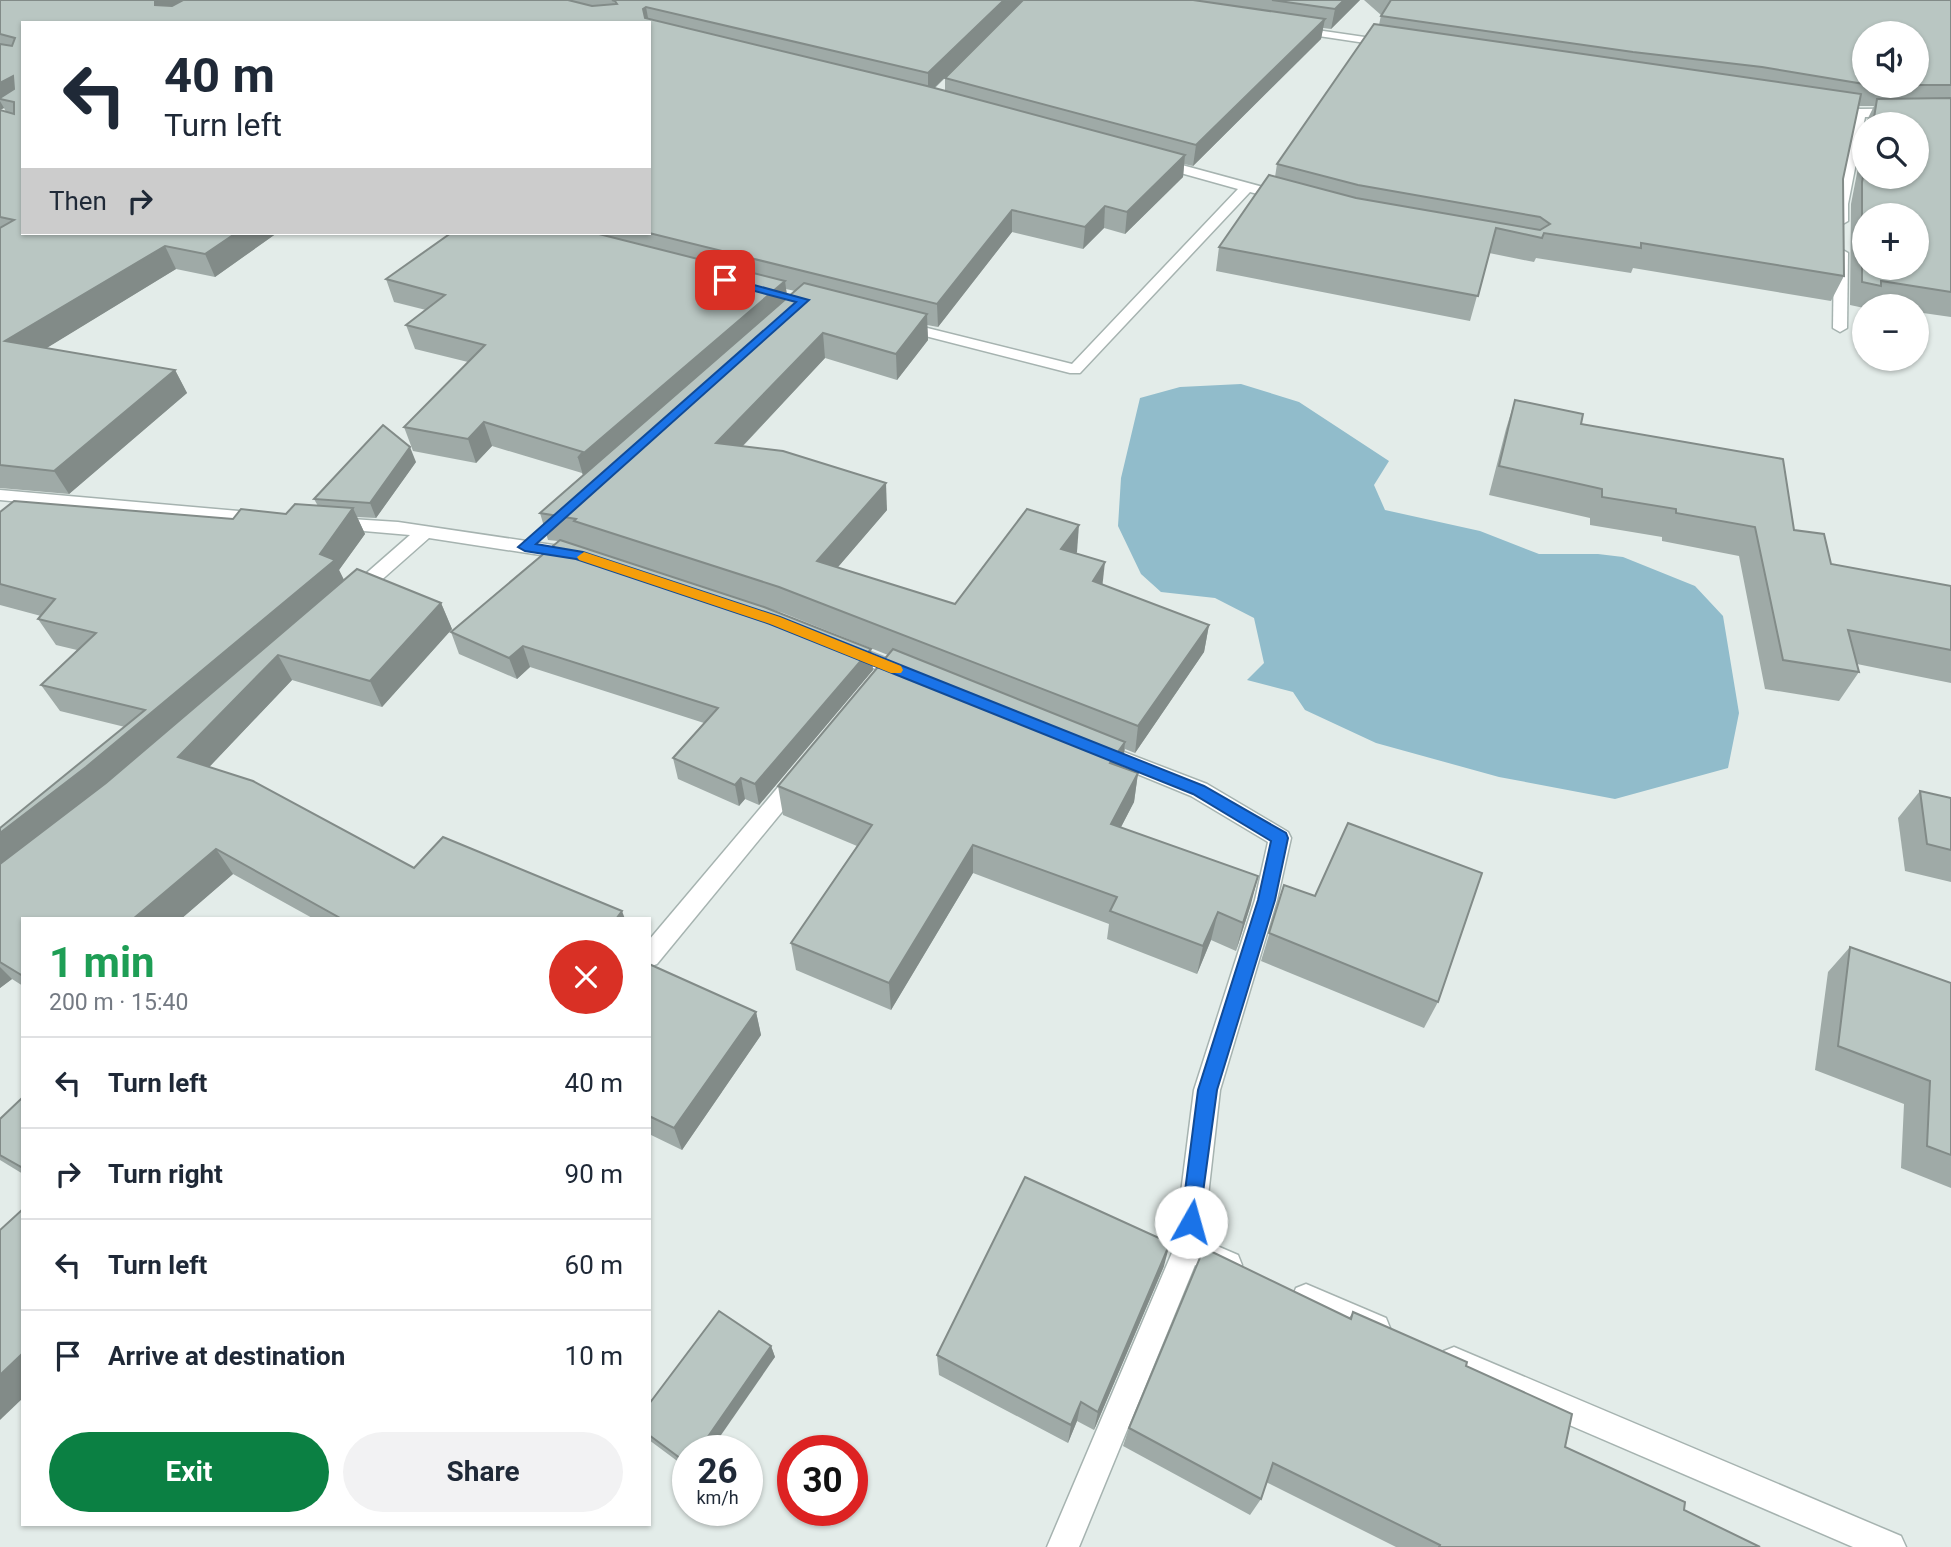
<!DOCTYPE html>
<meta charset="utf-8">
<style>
:root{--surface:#fff;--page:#f2f2f3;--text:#1f2937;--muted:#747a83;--line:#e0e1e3;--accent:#0b8043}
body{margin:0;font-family:Roboto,sans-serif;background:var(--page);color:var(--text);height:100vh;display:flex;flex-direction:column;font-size:26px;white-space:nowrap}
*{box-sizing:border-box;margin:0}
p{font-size:23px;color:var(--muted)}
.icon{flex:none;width:38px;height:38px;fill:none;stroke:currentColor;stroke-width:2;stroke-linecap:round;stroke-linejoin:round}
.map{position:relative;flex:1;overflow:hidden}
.sheet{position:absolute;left:21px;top:917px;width:630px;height:609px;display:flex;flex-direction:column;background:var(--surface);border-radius:0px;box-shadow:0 2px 5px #0004}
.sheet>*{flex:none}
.banner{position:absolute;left:21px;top:21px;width:630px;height:214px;border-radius:0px;box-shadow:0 2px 5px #0004;background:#fff;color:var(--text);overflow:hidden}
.tools{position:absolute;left:1852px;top:21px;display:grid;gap:14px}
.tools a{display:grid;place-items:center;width:77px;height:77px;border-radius:50%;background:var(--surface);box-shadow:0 2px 5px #0004;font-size:35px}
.speed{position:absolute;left:672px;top:1435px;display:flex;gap:14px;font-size:35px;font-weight:700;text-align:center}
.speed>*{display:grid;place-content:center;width:91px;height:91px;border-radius:50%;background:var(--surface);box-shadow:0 2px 5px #0004;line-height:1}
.speed small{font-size:18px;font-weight:400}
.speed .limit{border:10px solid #d22;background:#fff;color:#111}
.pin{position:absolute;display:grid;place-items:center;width:60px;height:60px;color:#fff;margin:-30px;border-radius:14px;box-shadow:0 4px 10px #0006}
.me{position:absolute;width:77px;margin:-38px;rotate:7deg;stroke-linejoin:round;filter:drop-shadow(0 0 5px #0008)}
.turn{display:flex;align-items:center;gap:24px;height:147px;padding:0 28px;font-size:32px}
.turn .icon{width:91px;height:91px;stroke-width:2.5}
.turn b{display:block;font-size:49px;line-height:60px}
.then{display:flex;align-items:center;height:66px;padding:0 28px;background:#0003;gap:14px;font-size:26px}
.round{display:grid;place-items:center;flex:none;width:74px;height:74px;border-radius:37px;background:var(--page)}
.headline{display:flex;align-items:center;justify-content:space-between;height:119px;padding:0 28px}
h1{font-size:42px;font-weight:700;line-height:52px;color:#1e9e55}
.button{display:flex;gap:14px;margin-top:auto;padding:14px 28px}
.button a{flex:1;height:80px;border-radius:42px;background:var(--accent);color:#fff;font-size:28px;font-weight:700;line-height:80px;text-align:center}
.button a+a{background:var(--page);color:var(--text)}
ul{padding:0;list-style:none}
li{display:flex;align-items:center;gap:21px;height:91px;padding:0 28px;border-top:2px solid var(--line)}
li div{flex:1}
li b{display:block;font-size:26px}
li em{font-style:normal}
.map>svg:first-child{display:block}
</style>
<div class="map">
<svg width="1951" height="1547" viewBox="0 0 1951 1547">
<rect width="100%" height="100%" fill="#e3ece9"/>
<path fill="#91bccb" d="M1241 384 1299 402 1389 461 1374 485 1385 510 1480 531 1539 554H1598L1623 557 1695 586 1723 616 1739 713 1728 768 1615 799 1499 777 1376 743 1305 710 1293 692 1247 680 1264 663 1254 618 1215 598 1161 592 1141 574 1118 526 1121 478 1140 398 1180 387Z"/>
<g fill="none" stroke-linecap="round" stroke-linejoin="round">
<g stroke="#a6b3b0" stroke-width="3">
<g id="street">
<path d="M1296 27 1392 41 1398 44 1392 47 1292 32V28Z"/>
<path d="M1829 103 1860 109 1951 108V116L1865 117 1848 204V221L1841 225 1834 221V204L1853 115 1825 110V104Z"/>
<path d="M1156 158 1289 194 1291 197 1284 201 1250 192 1080 373H1070L894 328 892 325 899 321 1072 364 1238 189 1152 165V159Z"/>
<path d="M1841 249 1848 253 1847 328 1840 332 1833 328 1834 253Z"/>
<path d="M0 490 261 513 270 519 261 525 0 500Z"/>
<path d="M335 518 398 522 573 548 582 554 573 560 429 538 360 599H346L344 595 346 591 410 535 329 528 326 524Z"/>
<path d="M845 642 913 669 916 674 913 679 906 681 838 654 835 649 838 644Z"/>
<path d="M1098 742 1207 784 1288 832 1291 838 1277 900 1220 1090 1203 1240 1238 1255 1242 1265 1238 1275 1228 1279 1195 1265 1079 1547H1047L1174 1248 1194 1090 1255 900 1268 842 1191 796 1091 755 1088 750 1091 745Z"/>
<path d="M797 771 804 773 808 779 804 785 657 964 649 967V940L790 773Z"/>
<path d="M1306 1284 1386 1318 1390 1328 1386 1338 1376 1342 1296 1308 1292 1298 1296 1288Z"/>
<path d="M1454 1347 1901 1536 1906 1547H1853L1444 1371 1440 1361 1444 1351Z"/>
</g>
</g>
<use href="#street" fill="#fff" fill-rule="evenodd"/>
</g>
<g fill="#9faaa7" fill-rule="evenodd">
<path d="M0 0H1360L1331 29 1323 28 1321 39 1193 166 1184 164 1183 177 1125 234 1104 228 1083 249 1012 232 938 327 927 325 928 340 897 380 825 358 743 446 887 510 837 568 955 604 1077 552 1076 554 1103 585 1209 625 1204 652 1135 753 1125 749 1122 767 1138 773 1134 802 1121 827 1251 904 1236 951 1211 940 1197 974 1107 939 1109 924 973 873 891 1010 796 970 791 943 857 846 783 815 778 786 888 655 783 613 746 602 871 649 873 670 759 805 745 799 739 806 678 779 673 758 704 723 530 667 517 679 459 654 451 632 558 541 548 540 540 513 583 475 582 473 492 446 476 463 413 451 404 427 468 362 415 349 406 325 426 310 394 302 386 279 451 233H649V23L23 233H277L215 277 176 269 46 348 175 370 187 393 69 494 0 488V110L6 112 4 108 0 110ZM964 59 945 78V91L935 88ZM786 289 795 291 787 298Z"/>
<path d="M1364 0H1951V317L1916 312V306H1882L1871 304 1870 306H1864V308L1850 305 1851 204 1864 137V177L1916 124H1866L1867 120 1874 106H1858L1843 179 1844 276 1831 301 1633 268 1631 273 1536 258 1534 262 1489 253 1470 321 1216 271 1219 247 1275 177 1277 164 1379 25 1381 15ZM1864 33H1916V86H1864Z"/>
<path d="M1515 400 1581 424 1794 530 1831 564 1951 586V683L1857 664 1859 672 1839 701 1765 689 1739 556 1662 541V537L1590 525V518L1489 495 1506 429Z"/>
<path d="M416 462 376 518 357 517 365 534 339 570 344 580 441 603 452 629 382 707 292 680 209 767 414 868 625 919H314L233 874 181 919H23V986L12 979 0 988V828L125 727 60 711 41 685 77 650 56 645 38 619 41 616 0 605V512L233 519 286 514 318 506 314 499Z"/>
<path d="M1920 791 1951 798V882L1905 871 1898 818Z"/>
<path d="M1284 885 1438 1002 1424 1028 1261 961Z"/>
<path d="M1850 947 1951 983V1188L1901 1168 1904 1104 1815 1070 1828 972Z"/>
<path d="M649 964 756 1012 761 1035 682 1150 649 1134Z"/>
<path d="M23 1097V1174L0 1160V1119Z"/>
<path d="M1164 1266 1094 1430 1077 1421 1068 1443 939 1375 937 1355Z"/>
<path d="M1353 1312 1466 1366 1565 1447 1684 1510 1760 1547H1396L1266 1482 1261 1499 1250 1515 1123 1446 1129 1428 1349 1318Z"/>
<path d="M771 1346 775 1357 688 1451V1469L649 1440V1404Z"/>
</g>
<g fill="#828b88">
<path d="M157 0H203L164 21 155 5V1Z"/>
<path d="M1004 0H1023L928 94V73Z"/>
<path d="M1344 0H1360L1331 29 1335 9Z"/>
<path d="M646 7 649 23H645L643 9Z"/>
<path d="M1325 19 1321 39 1193 166 1196 145Z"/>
<path d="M13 76 23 95 0 99V83Z"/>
<path d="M0 101 4 108 0 110Z"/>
<path d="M1185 155 1183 177 1125 234 1127 212Z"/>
<path d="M1105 206 1104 228 1083 249 1085 227Z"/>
<path d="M1012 210V232L938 327 937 304Z"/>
<path d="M236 233H277L215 277 205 254Z"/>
<path d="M165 246 176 269 19 365 5 341Z"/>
<path d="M785 281 788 303 585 482 578 458Z"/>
<path d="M927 314 928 340 897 380 896 354Z"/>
<path d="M823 333 825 358 721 469 716 443Z"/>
<path d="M175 370 187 393 69 494 54 471Z"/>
<path d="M484 422 492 446 476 463 468 439Z"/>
<path d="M410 447 416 462 376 518 370 503Z"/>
<path d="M886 483 887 510 820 588 817 561Z"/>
<path d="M353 508 365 534 339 570 347 586 0 875V833L86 767 320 554Z"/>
<path d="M1079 525 1077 552 1059 576 1061 549Z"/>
<path d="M1105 562 1102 589 1093 581Z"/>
<path d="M441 603 452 629 382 707 370 681Z"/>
<path d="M1209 625 1204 652 1135 753 1138 726Z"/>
<path d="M523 646 530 667 517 679 509 658Z"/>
<path d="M871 649 873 670 759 805 755 784Z"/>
<path d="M278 655 292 680 195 782 178 757Z"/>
<path d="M1125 742 1122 771 1110 763Z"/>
<path d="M1138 773 1134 802 1108 852 1111 824Z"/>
<path d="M741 778 745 799 739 806 735 785Z"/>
<path d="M973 845V873L891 1010 889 983Z"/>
<path d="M216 849 233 874 181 919H133Z"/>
<path d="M1258 876 1251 904 1236 951 1243 923Z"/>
<path d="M622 911 625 919H616Z"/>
<path d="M1218 912 1211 940 1197 974 1203 946Z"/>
<path d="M0 967 12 979 0 988Z"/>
<path d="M756 1012 761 1035 682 1150 674 1128Z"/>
<path d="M1170 1243 1164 1266 1094 1430 1098 1412Z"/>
<path d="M771 1346 775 1357 710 1451H698Z"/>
<path d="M23 1353V1398L0 1420V1375Z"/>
<path d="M1081 1402 1077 1421 1068 1443 1071 1425Z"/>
</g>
<g fill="#b9c6c2" stroke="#828b88" stroke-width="2" fill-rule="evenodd">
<path d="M0 0H157L155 1V5L172 6 183 0H568L592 6 617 4 615 1 612 0H1004L928 73 646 7 643 9 645 18 927 86 1185 155 1127 212 1105 206 1085 227 1012 210 937 304 649 233V23H23V233H236L205 254 165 246 5 341 175 370 54 471 0 465V228L14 220 0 217V110L14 114V102L0 99V98L14 89 13 76 0 83V44L12 46 15 38 0 34Z"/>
<path d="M1023 0H1193L1325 19 1196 145 945 78Z"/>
<path d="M1272 0H1344L1335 9Z"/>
<path d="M1391 0H1951V85H1916V33H1864V84L1762 67 1633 52 1381 16Z"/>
<path d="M1374 24 1861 94 1843 179 1844 276 1641 243V248L1544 233 1542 238 1496 228 1478 296 1219 247 1269 175 1356 198 1540 230 1550 224 1540 217 1358 185 1277 164Z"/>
<path d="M1951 98V292L1881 281V286L1862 282V182L1864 171V177H1916V124H1873L1877 99ZM1864 215H1916V268H1864Z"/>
<path d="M451 233H595L785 281 578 458 583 452 484 422 468 439 404 427 485 345 406 325 445 295 386 279Z"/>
<path d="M804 283 927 314 896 354 823 333 716 443 783 451 886 483 817 561 955 604 1027 509 1079 525 1061 549 1105 562 1093 581 1209 625 1138 726 779 587 574 521 576 519 540 513Z"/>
<path d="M1515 400 1583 414 1581 424 1783 459 1794 530 1824 534 1831 564 1951 586V650L1848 630 1859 672 1783 660 1755 527 1676 513V509L1602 497V489L1499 466Z"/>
<path d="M383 425 410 447 370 503 314 499Z"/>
<path d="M14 501 233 519 241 509 286 514 295 504 353 508 320 554 335 560 86 767 0 833V828L145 710 41 685 96 633 38 619 55 599 0 584V512Z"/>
<path d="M560 540 764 607 871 649 755 784 741 778 735 785 673 758 718 708 523 646 509 658 451 632Z"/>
<path d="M357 569 441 603 370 681 278 655 178 757 253 781 414 868 443 837 622 911 616 919H342L216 849 133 919H23V976L0 962V864L106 783Z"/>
<path d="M893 649 1125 742 1110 763 1138 773 1111 824 1258 876 1243 923 1218 912 1203 946 1110 911 1117 897 973 845 889 983 791 943 872 825 778 786Z"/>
<path d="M1920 791 1951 798V850L1927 844Z"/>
<path d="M1348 823 1482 873 1438 1002 1269 933 1284 885 1315 896Z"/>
<path d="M1850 947 1951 983V1155L1927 1146 1930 1081 1838 1046Z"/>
<path d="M649 964 756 1012 674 1128 649 1116Z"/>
<path d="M23 1097V1168L0 1155V1119Z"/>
<path d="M1025 1177 1170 1243 1098 1412 1081 1402 1071 1425 937 1355Z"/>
<path d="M23 1209V1353L0 1375V1230Z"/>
<path d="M1204 1248 1351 1319 1353 1312 1467 1362 1466 1366 1572 1414 1565 1447 1685 1502 1684 1510 1760 1547H1439L1440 1545 1273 1463 1261 1499 1129 1428Z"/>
<path d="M719 1311 771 1346 698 1451H688V1464L649 1435V1404Z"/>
</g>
<path fill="#1a73e8" stroke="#114b97" stroke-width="2" d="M725 277 809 300 536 544 583 552 780 617 1204 786 1286 833 1288 838 1275 900 1217 1090 1198 1229 1191 1232 1184 1229 1181 1222 1198 1090 1258 900 1271 841 1193 794 770 624 576 559 525 551 518 547 796 302 721 282V278Z"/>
<path fill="#f59e0b" d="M584 552 780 617 901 666 903 670 901 673H891L770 624 579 560 577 557Z"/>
</svg>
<div class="tools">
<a><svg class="icon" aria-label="sound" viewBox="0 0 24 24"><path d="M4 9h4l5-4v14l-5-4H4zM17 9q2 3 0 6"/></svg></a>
<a><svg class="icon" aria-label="search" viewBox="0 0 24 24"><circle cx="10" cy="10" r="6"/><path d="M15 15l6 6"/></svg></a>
<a>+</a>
<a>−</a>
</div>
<div class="speed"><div>26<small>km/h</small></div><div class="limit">30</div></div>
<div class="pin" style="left:725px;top:280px;background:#d93025"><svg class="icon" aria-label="arrive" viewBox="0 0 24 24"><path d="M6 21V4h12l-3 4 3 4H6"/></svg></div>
<svg class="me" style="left:1191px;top:1222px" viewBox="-20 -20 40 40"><circle r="19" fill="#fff"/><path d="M0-13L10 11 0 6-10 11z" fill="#1a73e8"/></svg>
<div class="banner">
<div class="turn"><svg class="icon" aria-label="left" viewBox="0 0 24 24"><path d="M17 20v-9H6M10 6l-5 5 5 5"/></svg><div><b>40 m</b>Turn left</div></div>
<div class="then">Then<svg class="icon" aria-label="right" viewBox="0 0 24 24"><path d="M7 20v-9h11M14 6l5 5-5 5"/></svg></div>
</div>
<section class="sheet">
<div class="headline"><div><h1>1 min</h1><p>200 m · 15:40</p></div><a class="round" style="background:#d93025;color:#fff"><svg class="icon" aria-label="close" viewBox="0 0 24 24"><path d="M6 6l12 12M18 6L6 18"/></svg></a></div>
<ul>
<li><svg class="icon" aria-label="left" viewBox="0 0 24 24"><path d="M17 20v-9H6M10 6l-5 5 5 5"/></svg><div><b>Turn left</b></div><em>40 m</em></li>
<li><svg class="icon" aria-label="right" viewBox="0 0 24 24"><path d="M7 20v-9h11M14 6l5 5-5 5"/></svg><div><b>Turn right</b></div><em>90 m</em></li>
<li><svg class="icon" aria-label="left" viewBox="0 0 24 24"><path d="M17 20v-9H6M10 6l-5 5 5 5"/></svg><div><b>Turn left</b></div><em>60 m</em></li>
<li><svg class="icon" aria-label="arrive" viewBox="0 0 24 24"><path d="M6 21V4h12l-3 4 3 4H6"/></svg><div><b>Arrive at destination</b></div><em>10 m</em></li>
</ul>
<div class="button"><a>Exit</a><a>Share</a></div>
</section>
</div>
